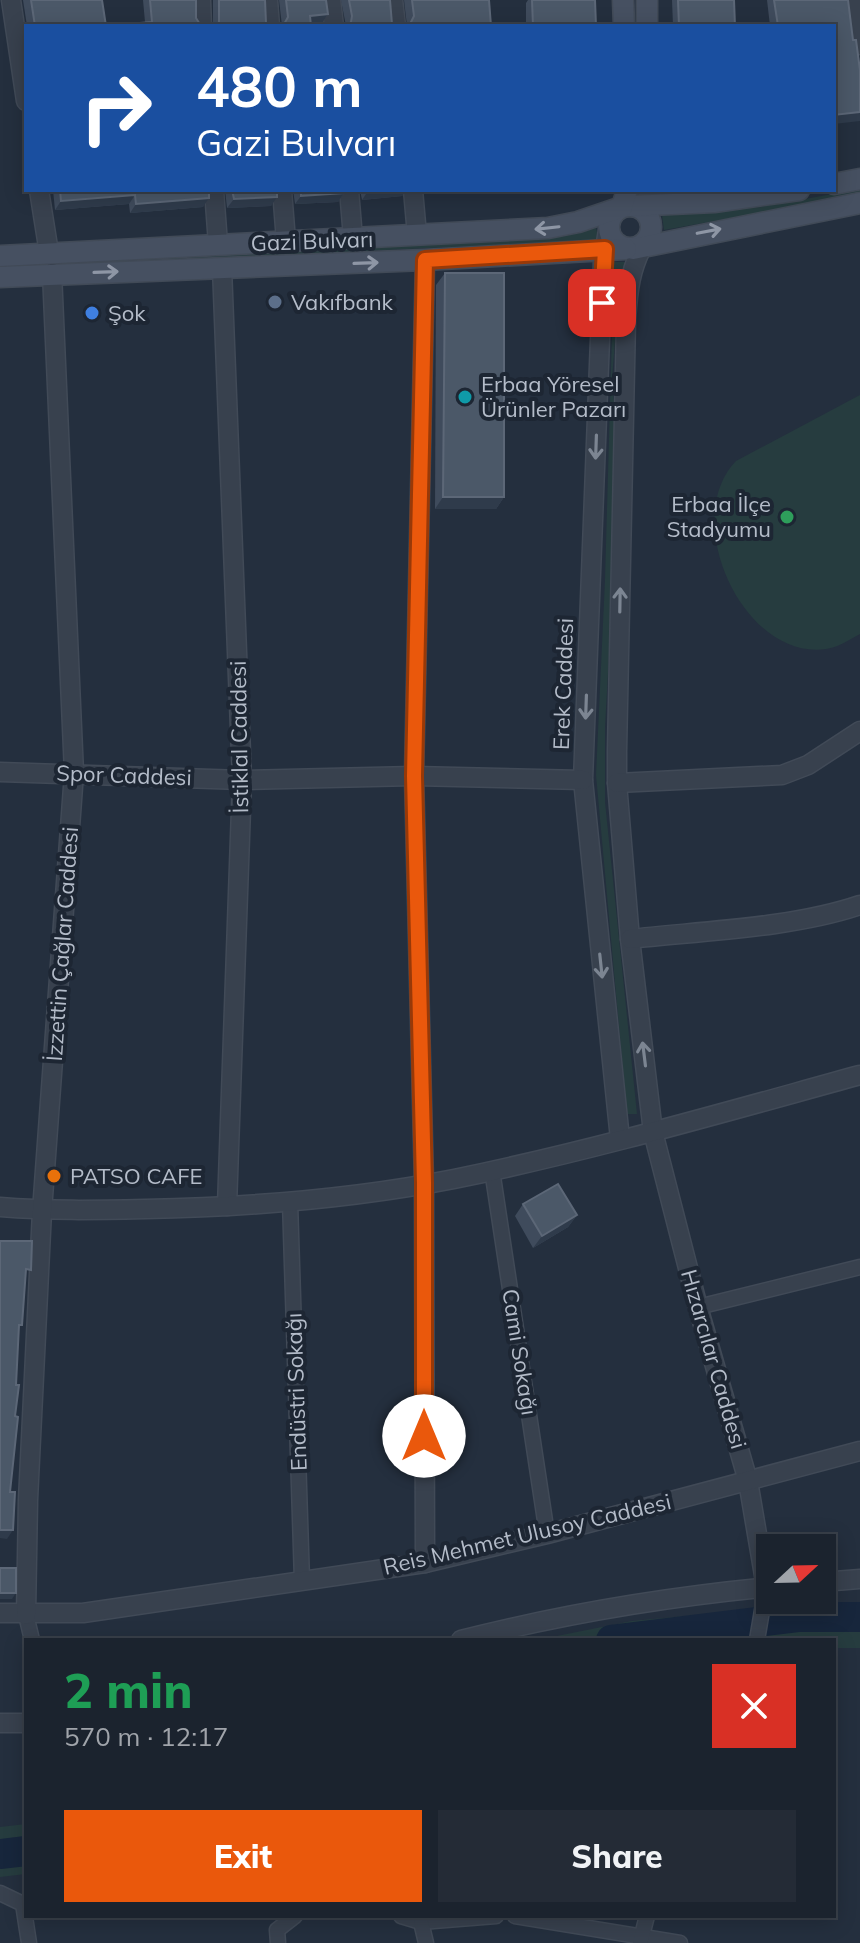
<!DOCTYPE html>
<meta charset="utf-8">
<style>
:root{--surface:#1b232e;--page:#242b36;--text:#f1f3f6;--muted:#a0a4aa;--line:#39404a;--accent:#ea580c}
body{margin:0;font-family:Mulish,sans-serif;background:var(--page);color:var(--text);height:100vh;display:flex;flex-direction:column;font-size:30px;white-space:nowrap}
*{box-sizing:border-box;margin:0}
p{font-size:26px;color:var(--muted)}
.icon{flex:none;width:44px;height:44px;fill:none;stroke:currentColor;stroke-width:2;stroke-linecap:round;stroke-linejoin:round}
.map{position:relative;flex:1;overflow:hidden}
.side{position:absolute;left:24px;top:1638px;width:812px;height:280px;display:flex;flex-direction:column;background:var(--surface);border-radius:0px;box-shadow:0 4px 20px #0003,0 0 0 2px var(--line)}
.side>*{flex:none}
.top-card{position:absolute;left:24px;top:24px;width:812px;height:168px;border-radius:0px;box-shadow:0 4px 20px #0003,0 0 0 2px var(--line);background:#1a4fa0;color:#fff;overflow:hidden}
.needle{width:52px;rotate:68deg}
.tools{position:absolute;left:756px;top:1534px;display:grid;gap:16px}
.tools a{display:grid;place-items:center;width:80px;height:80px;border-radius:0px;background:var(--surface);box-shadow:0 4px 20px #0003,0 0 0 2px var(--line);font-size:40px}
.pin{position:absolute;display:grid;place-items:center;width:68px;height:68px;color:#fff;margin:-34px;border-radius:16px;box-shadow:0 4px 12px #0006}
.me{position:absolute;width:88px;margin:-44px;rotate:0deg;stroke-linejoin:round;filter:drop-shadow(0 0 6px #0008)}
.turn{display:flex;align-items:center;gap:28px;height:168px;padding:0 40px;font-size:36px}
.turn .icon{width:104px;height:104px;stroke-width:2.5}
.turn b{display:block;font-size:56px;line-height:68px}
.round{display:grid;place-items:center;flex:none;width:84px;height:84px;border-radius:0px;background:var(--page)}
.overview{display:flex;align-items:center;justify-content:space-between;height:136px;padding:0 40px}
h1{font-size:48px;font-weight:800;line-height:60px;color:#1e9e55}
.primary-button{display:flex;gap:16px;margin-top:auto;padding:16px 40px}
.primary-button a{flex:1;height:92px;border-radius:0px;background:var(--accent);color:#fff;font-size:32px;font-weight:800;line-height:92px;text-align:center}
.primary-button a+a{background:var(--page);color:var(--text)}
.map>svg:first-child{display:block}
</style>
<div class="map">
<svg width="860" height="1943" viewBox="0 0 860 1943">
<rect width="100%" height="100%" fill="#242f3e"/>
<g fill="#263c3f">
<path d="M860 189V195L664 230 662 215 761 207Z"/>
<path d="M596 228 599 240 0 268V264L566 236Z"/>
<path d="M614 262H626L620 279 612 379 615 415 612 601 605 727V802L637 1114H627L596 775 605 580Z"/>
<path d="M860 395V634C849 640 839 647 826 649 744 661 679 520 736 461Z"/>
<path d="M860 1603V1648H834V1640H537L632 1621 813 1604Z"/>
<path d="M26 1824V1874L0 1877V1827Z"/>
</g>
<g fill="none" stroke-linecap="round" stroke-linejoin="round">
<g stroke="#17263c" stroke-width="30">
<path d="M611 1640 798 1617H860"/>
<path d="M0 1854 26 1851"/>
</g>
<g stroke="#414a57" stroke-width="17">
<g id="minor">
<path d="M492 1170 547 1534"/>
<path d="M290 1202 302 1581"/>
<path d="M698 1307 860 1267"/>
<path d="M26 1615 32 1640"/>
<path d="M757 1640 766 1587"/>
<path d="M0 1893 23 1904 29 1943"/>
<path d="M401 1916 421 1922 496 1916"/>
<path d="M515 1916 680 1943"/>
<path d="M421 1922 426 1943"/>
<path d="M278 1943 277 1930 295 1916"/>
<path d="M640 1943 647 1916"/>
</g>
</g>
<g stroke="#414a57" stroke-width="21">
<g id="tertiary">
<path d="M11 0 26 101"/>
<path d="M201 0 202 26"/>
<path d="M268 0 270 26"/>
<path d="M331 0 334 26"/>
<path d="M393 0 396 26"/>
<path d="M855 0 860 45"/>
<path d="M39 190 49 253"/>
<path d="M214 190 218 244"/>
<path d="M282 190 286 241"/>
<path d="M349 190 353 238"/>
<path d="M413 190 417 235"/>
<path d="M608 230 603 261 583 780 620 1139"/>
<path d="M645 242C630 268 628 291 626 320L617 751V783L630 939 653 1132 698 1307 748 1481 766 1587"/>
<path d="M222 268 242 780 227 1206"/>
<path d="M0 772 242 780 414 776 583 780"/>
<path d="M617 783 782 775 808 765 860 731"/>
<path d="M630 939C701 931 793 928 860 905"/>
<path d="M0 1207C49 1211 97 1210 146 1209 249 1207 352 1199 454 1179 591 1151 725 1112 860 1075"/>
<path d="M425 1563 424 1183 414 776 425 260"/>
<path d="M822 1582 860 1579"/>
<path d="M0 1613H83L425 1563 547 1534 860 1451"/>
<path d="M26 1615 28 1500 42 1211 74 773 52 273"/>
<path d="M461 1640C563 1614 666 1597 770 1587"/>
<path d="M0 1723H26"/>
</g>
</g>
<g stroke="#414a57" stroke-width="23">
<g id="secondary">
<path d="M623 0 624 26"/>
<path d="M647 0V26"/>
<path d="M834 184 860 179"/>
<circle cx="630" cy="227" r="21"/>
<path d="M630 206 714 202 799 190"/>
<path d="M633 249 860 203"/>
<path d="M0 256 548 228 578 222 622 207 627 190"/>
<path d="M0 277 425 260 626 249"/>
</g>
</g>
<use href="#minor" stroke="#38414e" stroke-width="14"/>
<use href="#tertiary" stroke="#38414e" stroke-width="18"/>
<use href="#secondary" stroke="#465061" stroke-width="20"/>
</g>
<g fill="#3f4b5c">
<path d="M23 0H102L106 26H27Z"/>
<path d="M143 0H196V18L201 26H115V25L145 22Z"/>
<path d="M213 0H265L213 26Z"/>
<path d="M279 0H326L328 14 322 23 310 24 311 26H282Z"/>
<path d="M341 0H390L392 24 395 26H346Z"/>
<path d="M404 0H489L491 26H407Z"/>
<path d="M528 0H595L596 26H526V3Z"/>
<path d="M672 0H734L735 26H673Z"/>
<path d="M767 0H848L853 40 859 70 834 26H770Z"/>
<path d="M53 190H209L203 207 130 213 129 204 55 210Z"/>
<path d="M225 190H277L271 206 227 208Z"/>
<path d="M293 190H344V193L338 202 295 204Z"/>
<path d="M360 190H406L402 196 362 200Z"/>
<path d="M445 273 504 497 496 509H435L436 285Z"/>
<path d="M523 1204 577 1215 568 1227 533 1248 515 1216Z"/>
</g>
<g fill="#2f3b4b">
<path d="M328 14 322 23 303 25 310 16Z"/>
<path d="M860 112V121L834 124V115Z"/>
<path d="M377 190H406L402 196 362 200 368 191Z"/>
<path d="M428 190H461L425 194Z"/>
<path d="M344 193 338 202 295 204 301 196Z"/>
<path d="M135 195 129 204 55 210 61 201Z"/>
<path d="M277 197 271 206 227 208 234 199Z"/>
<path d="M209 198 203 207 130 213 136 204Z"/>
<path d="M443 497H504L496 509H435Z"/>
<path d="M577 1215 568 1227 533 1248 542 1236Z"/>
<path d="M0 1530H13L7 1539 0 1538Z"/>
<path d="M0 1593H16L12 1599H0Z"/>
</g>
<g fill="#4b5868" stroke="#5c6777" stroke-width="2">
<path d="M31 0H102L106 26H35Z"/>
<path d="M150 0H196V18L201 26H116L115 25 152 22Z"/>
<path d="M219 0H265L266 23 269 26H214L219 22Z"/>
<path d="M286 0H326L328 14 310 16 311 26H283L288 17Z"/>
<path d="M349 0H390L392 24 395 26H347L351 22 352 16Z"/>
<path d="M412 0H489L491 26H409L414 16Z"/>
<path d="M532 0H595L596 26H533Z"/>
<path d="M678 0H734L735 26H679Z"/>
<path d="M774 0H848L853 40H856L860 70V112L834 115V26H778Z"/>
<path d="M60 190H209V198L136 204 135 195 61 201Z"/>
<path d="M232 190H277V197L234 199Z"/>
<path d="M301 190H344V193L301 196Z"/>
<path d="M445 273H504V497H443Z"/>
<path d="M558 1184 577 1215 542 1236 523 1204Z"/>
<path d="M0 1241H32L31 1270 26 1269 22 1325H19L16 1385H19L15 1416 18 1417 10 1492H15L13 1530H0Z"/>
<rect x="0" y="1568" width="16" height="25"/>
</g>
<defs><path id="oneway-shaft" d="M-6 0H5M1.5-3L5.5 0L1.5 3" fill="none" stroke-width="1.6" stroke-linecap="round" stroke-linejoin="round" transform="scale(2)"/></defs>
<g stroke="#8e96a5">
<use href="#oneway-shaft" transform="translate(547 228) rotate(174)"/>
<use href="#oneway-shaft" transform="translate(709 231) rotate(-11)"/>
<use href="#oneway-shaft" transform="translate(366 263) rotate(-2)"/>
<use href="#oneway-shaft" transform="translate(106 272) rotate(-2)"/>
</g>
<g stroke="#7c8592">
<use href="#oneway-shaft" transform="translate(596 447) rotate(92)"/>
<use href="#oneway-shaft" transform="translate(620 600) rotate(-89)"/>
<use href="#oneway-shaft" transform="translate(586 707) rotate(92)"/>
<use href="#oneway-shaft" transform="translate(601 966) rotate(84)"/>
<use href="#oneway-shaft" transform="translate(644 1054) rotate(-97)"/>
</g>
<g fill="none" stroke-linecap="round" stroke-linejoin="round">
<g stroke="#983908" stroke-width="20">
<path id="route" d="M424 1436V1183L414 776 425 260 605 249 602 303"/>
</g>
<use href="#route" stroke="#ea580c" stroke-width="14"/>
</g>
<circle fill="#5c6f8a" stroke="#1d2633" stroke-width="3" cx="275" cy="302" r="8"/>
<circle fill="#3f7fe0" stroke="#1d2633" stroke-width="3" cx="92" cy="313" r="8"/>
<circle fill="#0f9aa8" stroke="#1d2633" stroke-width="3" cx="465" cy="397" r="8"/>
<circle fill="#2e9e5b" stroke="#1d2633" stroke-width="3" cx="787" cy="517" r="8"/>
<circle fill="#e8710a" stroke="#1d2633" stroke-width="3" cx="54" cy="1176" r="8"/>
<g text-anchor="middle" stroke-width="8" stroke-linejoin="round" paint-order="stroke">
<g font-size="22" fill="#b4bcc9" stroke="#1d2633">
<text transform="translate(312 241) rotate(-2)" y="8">Gazi Bulvarı</text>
<text transform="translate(563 684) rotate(-88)" y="8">Erek Caddesi</text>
<text transform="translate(239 737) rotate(-91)" y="8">İstiklal Caddesi</text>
<text transform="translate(124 775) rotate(2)" y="8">Spor Caddesi</text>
<text transform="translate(62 944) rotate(-86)" y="8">İzzettin Çağlar Caddesi</text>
<text transform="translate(520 1352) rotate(81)" y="8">Cami Sokağı</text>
<text transform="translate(714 1359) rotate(74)" y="8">Hızarcılar Caddesi</text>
<text transform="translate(296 1392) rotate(-92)" y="8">Endüstri Sokağı</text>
<text transform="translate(527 1534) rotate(-13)" y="8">Reis Mehmet Ulusoy Caddesi</text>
</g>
<g font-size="22" fill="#b4bcc9" stroke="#1d2633" text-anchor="start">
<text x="291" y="310">Vakıfbank</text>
<text x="108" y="321">Şok</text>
<text x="481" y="392">Erbaa Yöresel<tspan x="481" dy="25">Ürünler Pazarı</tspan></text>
<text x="771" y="512" text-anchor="end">Erbaa İlçe<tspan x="771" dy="25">Stadyumu</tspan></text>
<text x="70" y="1184">PATSO CAFE</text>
</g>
</g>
</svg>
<div class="tools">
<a><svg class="needle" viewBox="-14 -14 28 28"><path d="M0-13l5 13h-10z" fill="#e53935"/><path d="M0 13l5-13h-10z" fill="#a0a4aa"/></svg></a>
</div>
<div class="pin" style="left:602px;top:303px;background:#d93025"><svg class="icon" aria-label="arrive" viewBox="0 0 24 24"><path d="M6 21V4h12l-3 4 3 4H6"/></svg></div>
<svg class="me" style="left:424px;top:1436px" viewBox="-20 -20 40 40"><circle r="19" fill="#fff"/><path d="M0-13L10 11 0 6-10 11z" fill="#ea580c"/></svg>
<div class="top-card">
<div class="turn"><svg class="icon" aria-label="right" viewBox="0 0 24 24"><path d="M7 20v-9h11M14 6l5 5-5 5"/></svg><div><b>480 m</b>Gazi Bulvarı</div></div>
</div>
<section class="side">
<div class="overview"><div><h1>2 min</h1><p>570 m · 12:17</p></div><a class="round" style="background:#d93025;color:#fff"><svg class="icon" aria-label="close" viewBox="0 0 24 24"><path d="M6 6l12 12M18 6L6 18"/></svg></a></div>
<div class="primary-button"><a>Exit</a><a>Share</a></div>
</section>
</div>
